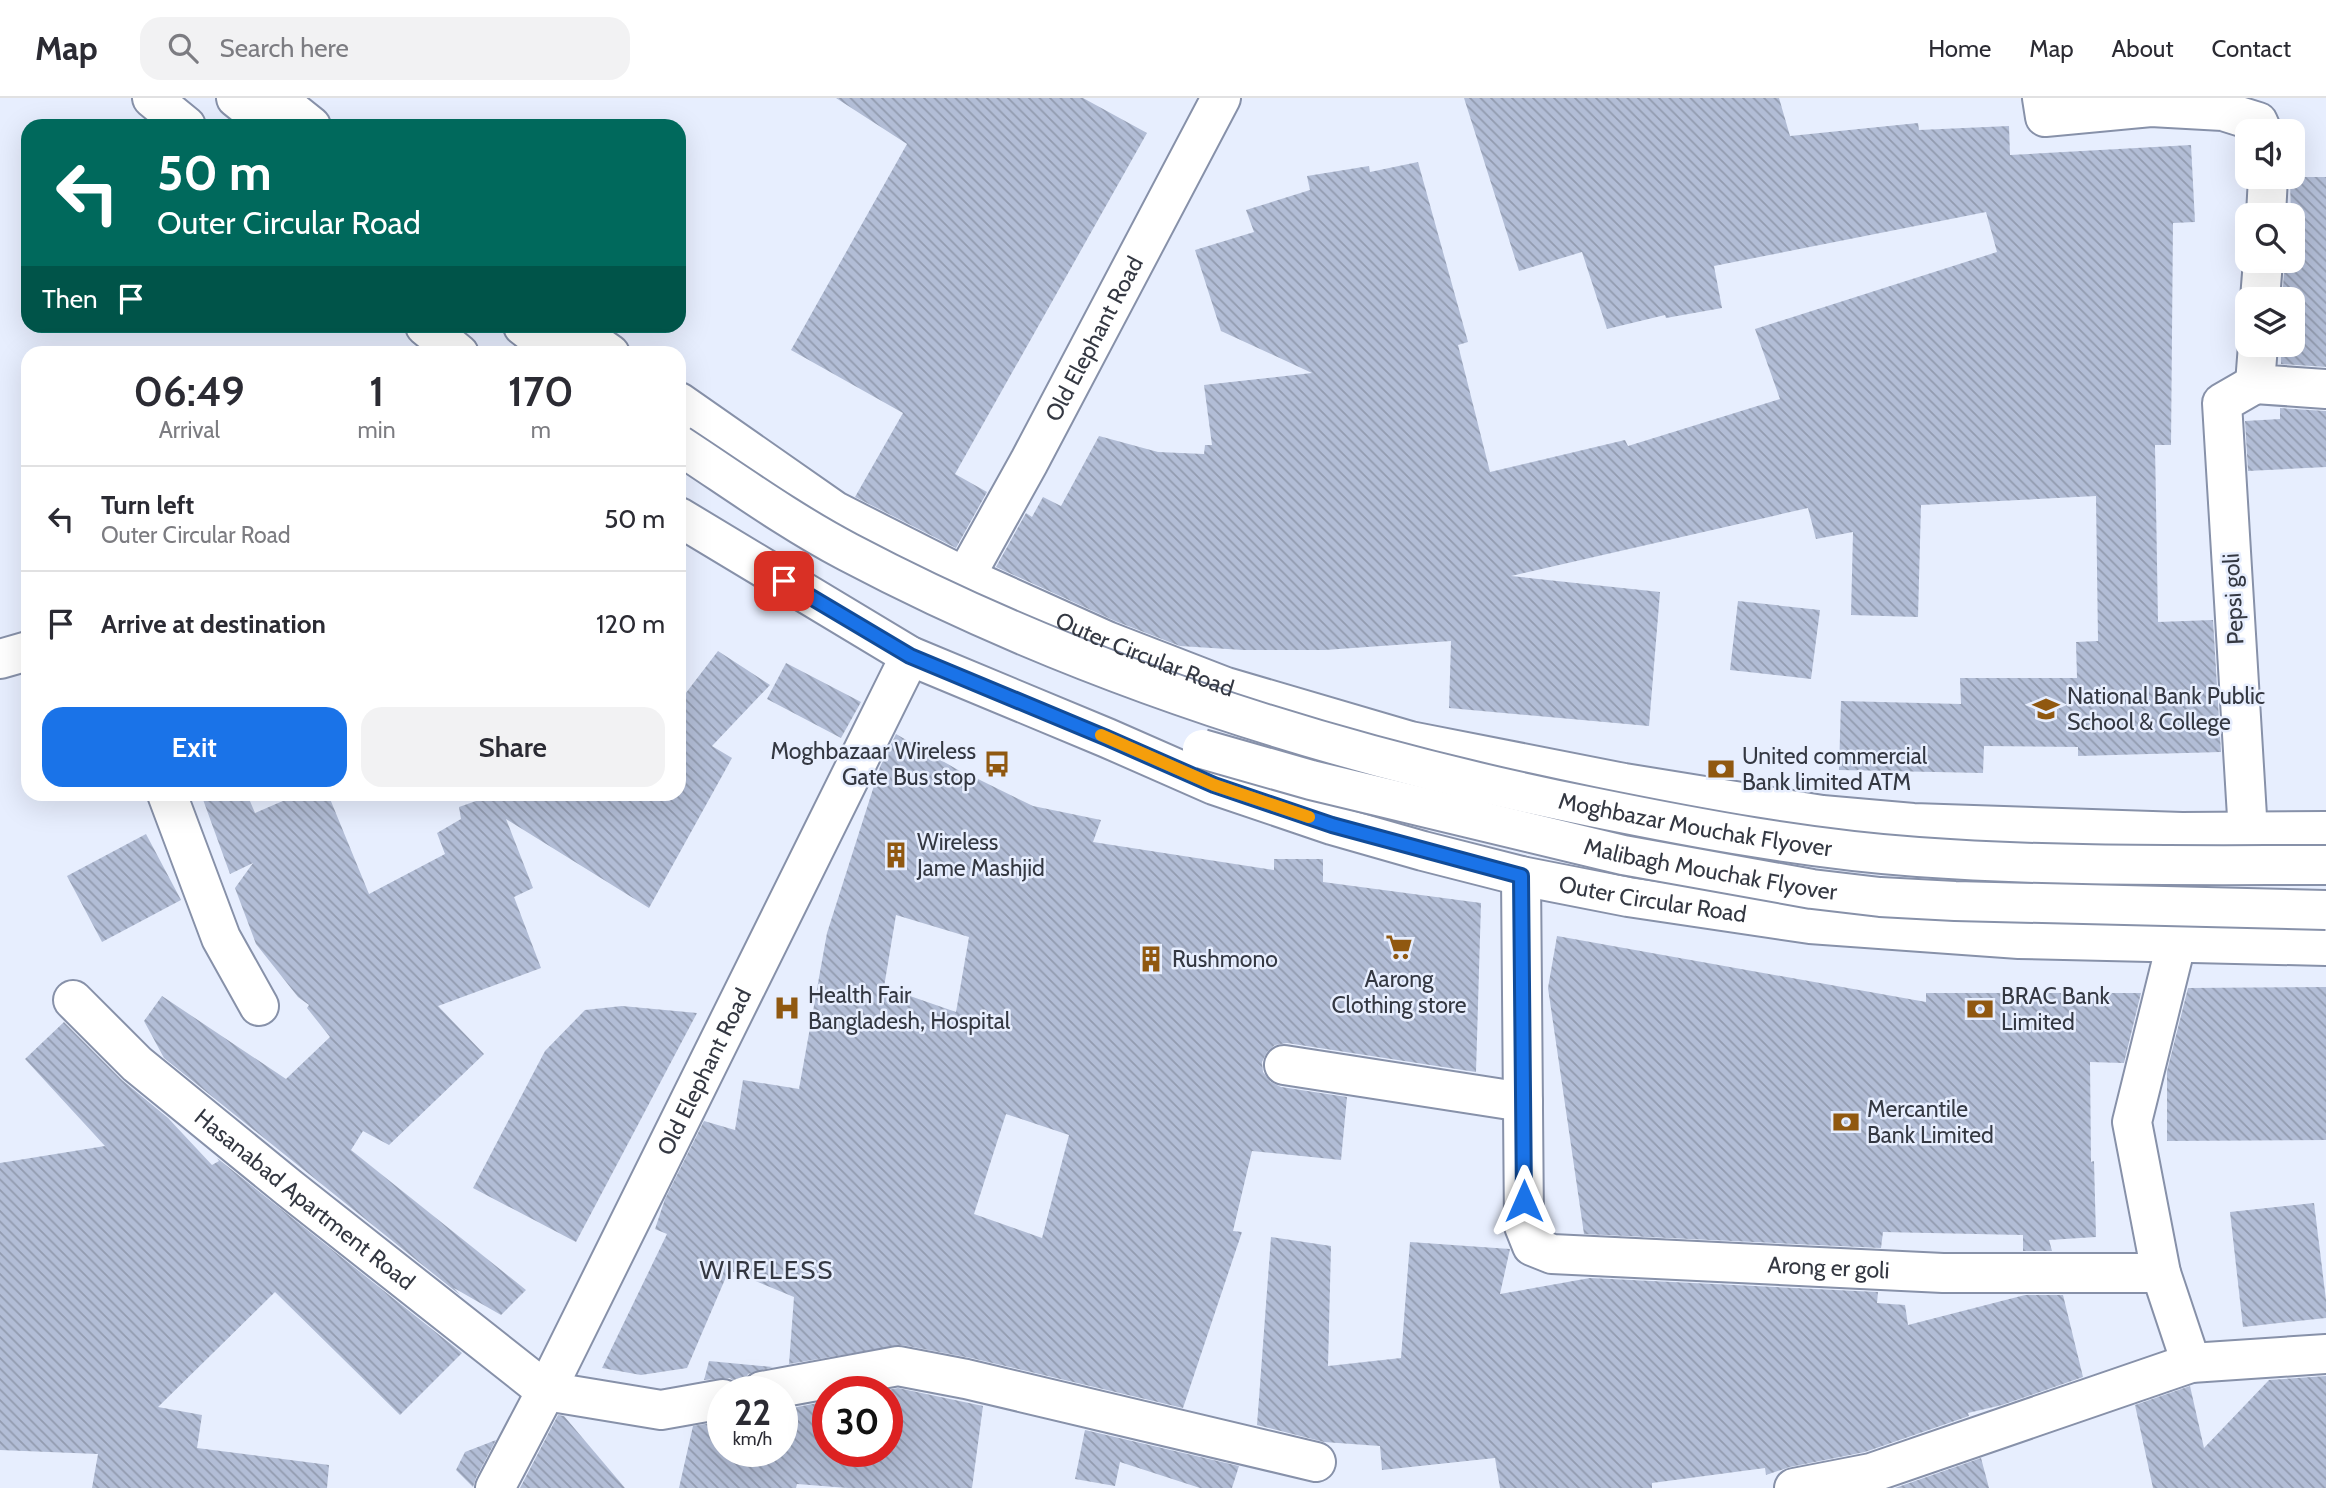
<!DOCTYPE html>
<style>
:root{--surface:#fff;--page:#f2f2f3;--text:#2b2b33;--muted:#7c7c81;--line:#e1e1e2;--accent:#1a73e8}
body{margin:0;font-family:Cabin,sans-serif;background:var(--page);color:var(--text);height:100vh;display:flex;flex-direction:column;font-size:26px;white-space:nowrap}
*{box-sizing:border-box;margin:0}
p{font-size:23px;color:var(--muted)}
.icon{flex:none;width:38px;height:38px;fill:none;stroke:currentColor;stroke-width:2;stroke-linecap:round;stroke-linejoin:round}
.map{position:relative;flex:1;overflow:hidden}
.details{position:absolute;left:21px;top:248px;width:665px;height:455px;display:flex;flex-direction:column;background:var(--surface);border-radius:21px;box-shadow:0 7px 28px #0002}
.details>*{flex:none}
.banner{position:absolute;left:21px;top:21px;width:665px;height:214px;border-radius:21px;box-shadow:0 7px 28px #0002;background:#00695c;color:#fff;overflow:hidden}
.fabs{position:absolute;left:2235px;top:21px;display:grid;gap:14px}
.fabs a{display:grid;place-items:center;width:70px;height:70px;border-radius:14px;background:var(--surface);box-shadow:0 7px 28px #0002;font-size:35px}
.speed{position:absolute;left:707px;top:1278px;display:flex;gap:14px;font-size:35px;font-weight:700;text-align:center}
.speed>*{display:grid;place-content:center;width:91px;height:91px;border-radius:50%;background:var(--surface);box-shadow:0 7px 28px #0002;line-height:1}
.speed small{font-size:18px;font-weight:400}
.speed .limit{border:10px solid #d22;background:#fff;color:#111}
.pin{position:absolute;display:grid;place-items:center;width:60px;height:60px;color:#fff;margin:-30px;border-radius:14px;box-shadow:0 4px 10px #0006}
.me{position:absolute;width:77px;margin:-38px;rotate:0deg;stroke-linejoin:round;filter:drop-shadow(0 0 5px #0008)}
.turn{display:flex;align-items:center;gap:24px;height:147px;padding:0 21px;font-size:32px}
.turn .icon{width:91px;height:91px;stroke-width:2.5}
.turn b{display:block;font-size:49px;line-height:60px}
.then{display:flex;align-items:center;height:66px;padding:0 21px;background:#0003;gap:14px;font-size:26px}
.eta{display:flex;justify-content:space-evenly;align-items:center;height:119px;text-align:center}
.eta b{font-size:42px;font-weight:600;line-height:49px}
.cta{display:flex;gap:14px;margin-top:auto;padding:14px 21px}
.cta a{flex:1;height:80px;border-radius:21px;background:var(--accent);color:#fff;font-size:28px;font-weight:600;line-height:80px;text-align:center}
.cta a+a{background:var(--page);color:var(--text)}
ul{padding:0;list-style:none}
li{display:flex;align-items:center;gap:21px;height:105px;padding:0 21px;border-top:2px solid var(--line)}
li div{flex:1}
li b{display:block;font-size:26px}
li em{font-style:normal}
header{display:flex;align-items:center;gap:42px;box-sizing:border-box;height:98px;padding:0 35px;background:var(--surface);border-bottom:2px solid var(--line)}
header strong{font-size:33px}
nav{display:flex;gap:38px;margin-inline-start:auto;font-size:24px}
.search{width:490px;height:63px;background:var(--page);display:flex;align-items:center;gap:18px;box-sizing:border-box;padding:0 24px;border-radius:21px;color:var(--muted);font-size:26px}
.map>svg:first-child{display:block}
</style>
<header>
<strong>Map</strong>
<div class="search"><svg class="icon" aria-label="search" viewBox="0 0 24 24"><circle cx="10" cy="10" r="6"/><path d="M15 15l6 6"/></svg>Search here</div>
<nav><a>Home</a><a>Map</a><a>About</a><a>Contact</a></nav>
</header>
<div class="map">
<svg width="2326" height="1390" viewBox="0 0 2326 1390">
<defs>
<pattern id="building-back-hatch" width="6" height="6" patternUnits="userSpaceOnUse" patternTransform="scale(1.75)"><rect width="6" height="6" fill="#b2bdd6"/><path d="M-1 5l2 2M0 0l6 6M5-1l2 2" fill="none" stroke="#929baf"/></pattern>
</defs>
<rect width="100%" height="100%" fill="#e7eefe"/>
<g fill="url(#building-back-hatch)" fill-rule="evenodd">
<path d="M836 0H1083L1147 35 955 376 987 394 956 450 855 399 903 315 791 252 907 46Z"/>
<path d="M1464 0H1779L1790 38 1918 25 1919 32 2009 28 2010 57 2191 47 2195 124 2173 125 2171 347H2155L2158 524 2213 522 2221 654 2078 658V649L1984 648 1983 675 1839 672 1841 603 1961 606 1960 580H2077L2076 544 2098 543 2096 398 1921 407 1918 519 1851 517 1853 434 1816 441 1808 410 1511 478 1660 494 1649 628 1449 610 1451 543 1325 552H1243L1180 548 1115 523 996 469 1026 415 1032 419 1043 399 1061 408 1099 338 1158 354 1204 356 1205 347H1212L1204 287 1312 275 1221 233 1195 152 1254 134 1246 112 1310 92 1307 78 1369 68 1370 74 1418 64 1468 244 1458 247 1490 374 1625 342 1628 348 1780 301 1755 231 1997 154 1986 114 1714 168 1722 210 1666 220 1665 217 1607 231 1582 154 1519 173Z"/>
<path d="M2290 79H2326V269L2281 266V247H2292V201H2282L2285 163H2292Z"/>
<path d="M2280 310 2326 313V369L2248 373 2245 323 2280 321Z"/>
<path d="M1738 503 1820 512 1811 581 1730 572Z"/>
<path d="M718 553 770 587 712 648 732 660 649 810 506 721 533 790 514 799 541 870 438 908 484 956 389 1047 363 1033 351 1052 526 1192 501 1217 454 1190 460 1197 164 960 144 923 162 898 286 981 330 939 307 910 309 907 298 899 256 846 235 790 253 765 230 776 201 696H247L255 715 299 696H328L369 796 445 756 437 735 461 721 459 709 476 703 466 696H679V604Z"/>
<path d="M786 565 861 604 841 640 767 601Z"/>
<path d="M896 636 977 683 978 681 1033 708 1101 722 1093 744 1274 772V761H1323V784L1481 805 1476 974 1287 945 1275 947 1267 954 1262 964 1263 974 1271 984 1281 989 1347 999 1341 1062 1252 1053 1233 1133 1242 1134 1183 1310 971 1260 902 1247 789 1266 794 1199 729 1172 687 1270 641 1277 602 1270 667 1136 655 1131 665 1101 704 1023 735 1032 743 982 799 991 827 835 880 669ZM896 817 969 839 956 914 884 889ZM1006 1016 1069 1037 1042 1140 974 1116Z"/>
<path d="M146 736 181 802 102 844 67 778Z"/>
<path d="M1557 838 1926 904V895H2141L2124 965 2090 964 2091 1064 2094 1063 2096 1139 2049 1142 2052 1153H2023V1137L1883 1134 1881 1150 1584 1136 1548 890Z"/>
<path d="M2326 889V1042L2167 1043V973L2188 890Z"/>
<path d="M622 908 697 915 576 1144 473 1090 545 953 585 912Z"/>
<path d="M64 924 122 982 168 1020 212 1067 219 1063 217 1060 462 1255 400 1317 275 1194 158 1309 202 1317 197 1350 329 1367 327 1390H92L98 1356 0 1352V1065L105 1048 25 961Z"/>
<path d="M2314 1105 2326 1202V1220L2243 1229 2230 1114Z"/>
<path d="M1271 1139 1331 1148 1328 1268 1401 1260 1410 1144 1510 1151 1500 1196 1590 1180 1878 1194 1877 1205 1905 1207 1908 1227 2025 1197H2063L2083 1279 2002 1307 1968 1315 1969 1318 1865 1354 1790 1369 1766 1377 1765 1370 1652 1385V1390H1500L1495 1360 1382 1372 1380 1348 1324 1344 1257 1327Z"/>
<path d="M709 1263 773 1269 748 1276 741 1289 730 1280 704 1282Z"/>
<path d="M2326 1278V1390H2153L2135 1307 2190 1288 2204 1350 2269 1282Z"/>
<path d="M898 1290 983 1308 972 1390H848L797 1386 796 1390H679L693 1328 723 1323V1353H782V1312L828 1303V1353H887V1293H882Z"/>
<path d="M558 1317 564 1318 625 1390H520Z"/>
<path d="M1085 1332 1239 1368 1232 1390H1200L1120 1364 1115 1388 1075 1381Z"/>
<path d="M496 1342 476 1380 473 1389 456 1372 465 1354Z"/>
<path d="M1981 1360 1989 1390H1895Z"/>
</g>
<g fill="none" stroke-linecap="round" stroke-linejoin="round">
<g stroke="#8791a9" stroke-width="42">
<g id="minor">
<path d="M2042 0 2045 19 2151 9 2223 13 2258 24 2262 33"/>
<path d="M2266 117 2268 79"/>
<path d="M2260 201 2263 163"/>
<path d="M2258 247 2255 286 2326 291"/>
<path id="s1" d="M965 479 1029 364 1221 0"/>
<path d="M0 561 28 553"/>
<path d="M167 696 221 840 259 908"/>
<path d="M2248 735 2222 305 2255 286"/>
<path id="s2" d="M1521 778 1524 1128 1532 1148 1552 1156 1943 1175H2161"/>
<path d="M2176 846 2132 1024 2161 1175 2191 1265"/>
<path id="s3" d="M73 902 137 966 289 1090 546 1293 661 1312 723 1301"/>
<path d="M1284 967 1523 1004"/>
<path d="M762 1293 898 1268 966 1281 1316 1364"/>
<path id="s4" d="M495 1390 546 1293 910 558"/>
<path d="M1794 1390 1871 1375 2191 1265 2326 1256"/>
</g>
</g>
<g stroke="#8791a9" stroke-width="42">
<g id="major">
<path d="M152 0 186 28"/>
<path d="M236 0 271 28"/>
<path d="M276 0 311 28"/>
<path d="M425 228 459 256"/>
<path d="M523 228 559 256"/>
<path d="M570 228 610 256"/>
<path id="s5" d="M679 304 835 413 965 479 1107 543 1226 589 1410 643 1624 685 1822 717 1913 725 2182 734 2326 733"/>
<path id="s6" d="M679 419 910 558 1107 640 1214 687 1332 727 1423 753 1521 778 1628 799 1810 826 2019 841 2326 848"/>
</g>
</g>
<use href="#minor" stroke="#fff" stroke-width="38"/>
<use href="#major" stroke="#fff" stroke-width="38"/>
<g stroke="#8791a9" stroke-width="42" stroke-linecap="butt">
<g id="major-bridge">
<path id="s7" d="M679 347C734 383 789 423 848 454 1081 577 1334 657 1592 709 1700 731 1808 751 1918 759 2054 769 2190 767 2326 767"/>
<path id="s8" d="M1202 651 1311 682 1623 757 1812 791 1880 799 1955 803 2326 812"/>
</g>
</g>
<use href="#major-bridge" stroke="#fff" stroke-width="38"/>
</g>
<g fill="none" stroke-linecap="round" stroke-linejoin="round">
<g stroke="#114b97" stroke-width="18">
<path id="route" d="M784 483 910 558 1107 640 1214 687 1332 727 1521 778 1524 1103"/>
</g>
<use href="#route" stroke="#1a73e8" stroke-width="12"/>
<path stroke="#f59e0b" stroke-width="12" d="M1101 637 1214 687 1309 719"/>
</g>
<defs>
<g id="school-bare" transform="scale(2.1)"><path d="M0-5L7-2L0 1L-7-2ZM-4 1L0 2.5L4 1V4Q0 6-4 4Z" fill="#905810" stroke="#e7eefe" stroke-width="2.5" paint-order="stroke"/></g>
<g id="bus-bare" transform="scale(2.1)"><path d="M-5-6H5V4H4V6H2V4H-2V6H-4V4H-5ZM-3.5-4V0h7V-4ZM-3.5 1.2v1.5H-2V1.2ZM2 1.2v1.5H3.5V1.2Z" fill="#905810" stroke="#e7eefe" stroke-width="2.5" paint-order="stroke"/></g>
<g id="bank-bare" transform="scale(2.1)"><path d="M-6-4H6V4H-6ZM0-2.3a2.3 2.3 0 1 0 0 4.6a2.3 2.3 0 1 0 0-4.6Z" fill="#905810" stroke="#e7eefe" stroke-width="2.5" paint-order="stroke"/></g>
<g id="building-bare" transform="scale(2.1)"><path d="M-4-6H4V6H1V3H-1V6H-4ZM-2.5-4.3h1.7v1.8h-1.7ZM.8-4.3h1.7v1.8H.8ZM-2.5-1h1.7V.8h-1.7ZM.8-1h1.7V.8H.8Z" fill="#905810" stroke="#e7eefe" stroke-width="2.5" paint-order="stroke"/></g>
<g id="supermarket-bare" transform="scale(2.1)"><path d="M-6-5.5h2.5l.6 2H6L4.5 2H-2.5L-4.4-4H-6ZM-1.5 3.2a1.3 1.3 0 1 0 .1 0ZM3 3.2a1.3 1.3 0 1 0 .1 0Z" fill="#905810" stroke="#e7eefe" stroke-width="2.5" paint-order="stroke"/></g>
<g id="hospital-bare" transform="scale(2.1)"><path d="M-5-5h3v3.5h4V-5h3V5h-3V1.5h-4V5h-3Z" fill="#905810" stroke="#e7eefe" stroke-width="2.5" paint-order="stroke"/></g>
</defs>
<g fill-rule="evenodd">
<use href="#school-bare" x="2046" y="611"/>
<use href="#bus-bare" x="997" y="666"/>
<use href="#bank-bare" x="1721" y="671"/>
<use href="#building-bare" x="896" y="757"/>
<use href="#supermarket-bare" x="1399" y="849"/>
<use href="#building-bare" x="1151" y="861"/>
<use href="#hospital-bare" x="787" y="910"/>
<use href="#bank-bare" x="1980" y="911"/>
<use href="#bank-bare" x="1846" y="1024"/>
</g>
<g text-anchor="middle" stroke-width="5" stroke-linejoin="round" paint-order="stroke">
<g font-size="23" fill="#343842" stroke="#e7eefe">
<text dy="8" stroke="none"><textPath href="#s1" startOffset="271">Old Elephant Road</textPath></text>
<text transform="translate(2233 501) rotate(-93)" y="8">Pepsi goli</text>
<text dy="8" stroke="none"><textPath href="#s5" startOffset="532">Outer Circular Road</textPath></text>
<text dy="8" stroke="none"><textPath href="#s7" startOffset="1094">Moghbazar Mouchak Flyover</textPath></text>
<text dy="8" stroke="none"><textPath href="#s8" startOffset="523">Malibagh Mouchak Flyover</textPath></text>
<text dy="8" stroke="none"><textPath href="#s6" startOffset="1054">Outer Circular Road</textPath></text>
<text dy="8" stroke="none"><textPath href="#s4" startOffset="466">Old Elephant Road</textPath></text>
<text dy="8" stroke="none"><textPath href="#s3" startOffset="306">Hasanabad Apartment Road</textPath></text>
<text dy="8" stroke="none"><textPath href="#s2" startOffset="670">Arong er goli</textPath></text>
</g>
<g font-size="23" fill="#343842" stroke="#e7eefe" text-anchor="start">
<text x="2067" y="606">National Bank Public<tspan x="2067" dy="26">School &amp; College</tspan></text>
<text x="976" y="661" text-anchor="end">Moghbazaar Wireless<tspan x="976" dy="26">Gate Bus stop</tspan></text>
<text x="1742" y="666">United commercial<tspan x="1742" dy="26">Bank limited ATM</tspan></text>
<text x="917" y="752">Wireless<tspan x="917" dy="26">Jame Mashjid</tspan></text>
<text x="1172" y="869">Rushmono</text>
<text x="1399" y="889" text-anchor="middle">Aarong<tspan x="1399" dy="26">Clothing store</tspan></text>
<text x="808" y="905">Health Fair<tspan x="808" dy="26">Bangladesh, Hospital</tspan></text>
<text x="2001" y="906">BRAC Bank<tspan x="2001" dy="26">Limited</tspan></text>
<text x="1867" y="1019">Mercantile<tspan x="1867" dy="26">Bank Limited</tspan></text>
</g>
<g font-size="26" letter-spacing="2" fill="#343842" stroke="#e7eefe">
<text x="767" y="1181">WIRELESS</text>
</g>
</g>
</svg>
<div class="fabs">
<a><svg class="icon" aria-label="sound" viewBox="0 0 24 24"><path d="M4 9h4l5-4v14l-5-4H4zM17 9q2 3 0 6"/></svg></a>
<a><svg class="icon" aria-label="search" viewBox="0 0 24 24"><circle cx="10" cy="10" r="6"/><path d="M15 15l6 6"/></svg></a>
<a><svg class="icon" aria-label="layers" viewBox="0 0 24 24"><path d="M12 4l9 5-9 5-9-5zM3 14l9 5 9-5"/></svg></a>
</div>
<div class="speed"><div>22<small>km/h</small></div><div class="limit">30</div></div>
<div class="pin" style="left:784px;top:483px;background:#d93025"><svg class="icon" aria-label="arrive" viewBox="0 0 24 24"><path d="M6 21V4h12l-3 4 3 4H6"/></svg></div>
<svg class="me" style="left:1524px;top:1103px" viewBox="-20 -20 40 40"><path d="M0-17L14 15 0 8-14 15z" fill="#1a73e8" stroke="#fff" stroke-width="4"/></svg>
<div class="banner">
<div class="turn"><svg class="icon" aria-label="left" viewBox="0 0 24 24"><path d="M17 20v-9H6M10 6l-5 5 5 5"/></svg><div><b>50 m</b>Outer Circular Road</div></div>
<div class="then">Then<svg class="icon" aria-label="arrive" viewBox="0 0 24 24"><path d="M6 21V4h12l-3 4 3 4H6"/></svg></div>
</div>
<section class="details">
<div class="eta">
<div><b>06:49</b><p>Arrival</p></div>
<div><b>1</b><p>min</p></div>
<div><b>170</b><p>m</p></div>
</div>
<ul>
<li><svg class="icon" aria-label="left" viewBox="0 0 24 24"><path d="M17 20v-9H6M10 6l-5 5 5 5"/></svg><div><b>Turn left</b><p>Outer Circular Road</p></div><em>50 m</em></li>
<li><svg class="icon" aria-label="arrive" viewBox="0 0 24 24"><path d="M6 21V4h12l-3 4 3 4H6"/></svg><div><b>Arrive at destination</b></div><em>120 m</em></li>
</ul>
<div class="cta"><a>Exit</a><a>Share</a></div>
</section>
</div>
